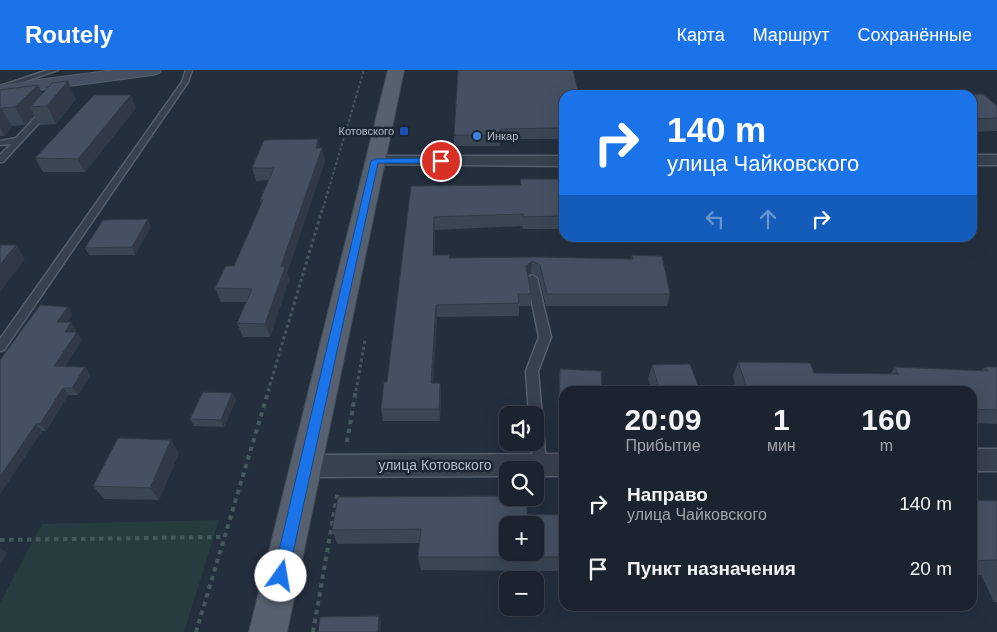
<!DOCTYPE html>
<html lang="ru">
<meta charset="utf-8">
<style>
:root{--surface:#1b232e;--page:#282f3a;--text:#f1f3f6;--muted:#a0a4aa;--line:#39404a;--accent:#1a73e8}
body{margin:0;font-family:Helvetica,sans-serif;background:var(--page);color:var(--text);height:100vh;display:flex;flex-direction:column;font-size:19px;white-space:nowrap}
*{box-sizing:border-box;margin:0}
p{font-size:16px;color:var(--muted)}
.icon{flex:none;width:28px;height:28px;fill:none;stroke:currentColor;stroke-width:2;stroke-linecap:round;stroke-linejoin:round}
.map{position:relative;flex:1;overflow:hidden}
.sheet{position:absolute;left:559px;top:316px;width:418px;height:225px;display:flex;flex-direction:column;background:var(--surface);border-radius:15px;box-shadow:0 5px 20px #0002,0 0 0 1px var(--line)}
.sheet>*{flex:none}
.banner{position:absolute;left:559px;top:20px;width:418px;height:152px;border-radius:15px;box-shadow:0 5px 20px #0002,0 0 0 1px var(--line);background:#1a73e8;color:#fff;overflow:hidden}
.buttons{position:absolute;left:499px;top:336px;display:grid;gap:10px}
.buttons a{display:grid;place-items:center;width:45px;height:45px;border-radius:10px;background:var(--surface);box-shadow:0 5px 20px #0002,0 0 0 1px var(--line);font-size:25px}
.pin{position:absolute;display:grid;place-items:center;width:42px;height:42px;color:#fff;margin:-21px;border:2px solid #fff;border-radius:50%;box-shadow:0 1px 5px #0007}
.me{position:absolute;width:55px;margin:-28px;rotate:13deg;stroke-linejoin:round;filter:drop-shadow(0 0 4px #0008)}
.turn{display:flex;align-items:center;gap:18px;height:105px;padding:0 25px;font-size:22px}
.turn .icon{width:65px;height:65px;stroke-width:2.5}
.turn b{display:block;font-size:35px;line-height:42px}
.lanes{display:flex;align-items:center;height:48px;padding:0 25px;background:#0003;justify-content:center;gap:25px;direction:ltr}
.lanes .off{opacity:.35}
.eta{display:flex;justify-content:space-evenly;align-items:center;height:85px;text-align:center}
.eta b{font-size:30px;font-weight:800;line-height:35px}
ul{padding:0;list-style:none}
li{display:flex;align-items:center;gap:15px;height:65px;padding:0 25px}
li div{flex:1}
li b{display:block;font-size:19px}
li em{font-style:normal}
header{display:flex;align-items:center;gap:30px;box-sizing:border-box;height:70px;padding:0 25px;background:var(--accent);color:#fff}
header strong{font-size:24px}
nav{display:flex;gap:28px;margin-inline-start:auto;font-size:18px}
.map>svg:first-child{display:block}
</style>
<header>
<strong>Routely</strong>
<nav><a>Карта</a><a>Маршрут</a><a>Сохранённые</a></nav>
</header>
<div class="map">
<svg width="997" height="562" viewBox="0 0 997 562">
<rect width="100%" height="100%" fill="#242f3e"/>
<path fill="#263c3f" d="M219 450 184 562H0V533L42 454Z"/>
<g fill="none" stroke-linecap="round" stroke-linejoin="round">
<g stroke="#565f6c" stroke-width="3">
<g id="service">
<path d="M48 0H58L0 20V16Z"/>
<path d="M186 0H192L188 12 4 280 0 281V269L182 12Z"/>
<path d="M44 38 51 40 3 92H0V85L11 74 0 75V71L16 68Z"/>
<path d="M532 205 537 208 551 267 538 301 546 395 544 399 539 401 534 399 531 372H535V345H529L526 301 539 267 527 208Z"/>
</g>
</g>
<g stroke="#565f6c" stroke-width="3">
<g id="minor">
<rect x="971" y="85" width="26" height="10"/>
<path d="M375 86H564V96L369 94 367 91 369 88Z"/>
<rect x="971" y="379" width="26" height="22"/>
<path d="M564 384V406H535V400H508V406L306 407 297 404 293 396 297 388 306 385Z"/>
</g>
</g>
<g stroke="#565f6c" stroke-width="2">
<path id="secondary" d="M115 0H161L159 3 153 5 0 25V15Z"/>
</g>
<g stroke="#414a57" stroke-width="2">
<path id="primary" d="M388 0H404L287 562H249Z"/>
</g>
<path stroke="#44595c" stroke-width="2" stroke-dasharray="2.5 2.5" stroke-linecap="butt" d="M323 138 364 0"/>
<g stroke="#44595c" stroke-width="3" stroke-dasharray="3 3" stroke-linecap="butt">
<path d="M268 321 323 137"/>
<path d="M356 321 365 270"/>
</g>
<g stroke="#44595c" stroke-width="4" stroke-dasharray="4.5 4.5" stroke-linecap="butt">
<path d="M347 372 356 319"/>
<path d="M0 470 225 467"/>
<path d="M196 562 269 319"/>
<path d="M313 562 338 420"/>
</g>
<use href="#service" fill="#38414e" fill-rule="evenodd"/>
<use href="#minor" fill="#38414e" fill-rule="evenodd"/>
<use href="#secondary" fill="#465061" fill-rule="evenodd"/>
<use href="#primary" fill="#56606e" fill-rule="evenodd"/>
</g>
<g fill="#3b4654">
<path d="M38 15 42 24 76 29 56 54 40 55 35 46 25 55 12 56 5 66H0V20Z"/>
<path d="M983 24 997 36V61L971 62V25H946Z"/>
<path d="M564 25V69H500V76H454V65Z"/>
<path d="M136 38 85 102H43L35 88Z"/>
<path d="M320 78H322L325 91 287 203 289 210 270 267H243L237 253 246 232H221L215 218 234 196 261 134 260 130 269 110 256 111 252 98Z"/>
<path d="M520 109H564V159H523L522 156 435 160V185L449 188 631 189 632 185 670 224 667 236H546L539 208 531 203 528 206 531 224V236H519V246L437 247 433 313H440L441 325 440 351H383L381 339 387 312 411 116 520 115Z"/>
<path d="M151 157 135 185H89L85 178Z"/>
<path d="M68 237 72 244 67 252H71L76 260 75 262 82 270 64 297H85L90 305 78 325H68L46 361H42L0 424Z"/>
<path d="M738 292 814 303 890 304 895 297 981 301 985 297H997V354L971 353V321H737L733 306Z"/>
<path d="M652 295 700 321H652L648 309Z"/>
<path d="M560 299 564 321V366H558L559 313Z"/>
<path d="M232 323 236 330 224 357 194 356 190 349Z"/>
<path d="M179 383 159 430 104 429 93 416Z"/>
<path d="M971 430 997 431V532H994L981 505 971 506Z"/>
<path d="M527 444 564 445V516H558V501L421 500 418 487 419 473 337 474 332 460Z"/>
</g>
<g fill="#303945">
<path d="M68 11 76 29 56 54 47 36Z"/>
<path d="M38 15 47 33 30 37 35 46 25 55 15 37Z"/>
<path d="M131 25 136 38 85 102 78 89Z"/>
<path d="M1 38 12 56 5 66 0 58V40Z"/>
<path d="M318 69 321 81 322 78 325 91 287 203 289 210 270 267 265 254Z"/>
<path d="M434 147 435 160V197L433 185Z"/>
<path d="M148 149 151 157 135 185 132 177Z"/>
<path d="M16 175 25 189 0 222V195Z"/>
<path d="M532 191 531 203 525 208 526 196Z"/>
<path d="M436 235 437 247 432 325 431 313Z"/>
<path d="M68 237 72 244 62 259 57 252Z"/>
<path d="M71 252 76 260 70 269 65 262Z"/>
<path d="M77 262 82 270 60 304 54 296Z"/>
<path d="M85 297 90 305 78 325 72 318Z"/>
<path d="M440 313 441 325 440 351 439 339Z"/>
<path d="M63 318 68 325 46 361 40 354Z"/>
<path d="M232 323 236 330 224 357 221 350Z"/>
<path d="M36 354 42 361 0 424V407Z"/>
<path d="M171 370 179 383 159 430 150 418Z"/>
<path d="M0 478 7 483 0 495Z"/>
<path d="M379 546 381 552 380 562H378Z"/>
</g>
<g fill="#455162" stroke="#303945" fill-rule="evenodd">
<path d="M458 0H573L579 25H564V58L500 59V65H454Z"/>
<path d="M68 11 47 36 30 37 52 13Z"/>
<path d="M38 15 15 37 1 38 0 40V20Z"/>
<path d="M983 24 997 36V48L974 49 971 47V25H946Z"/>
<path d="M94 25H131L78 89 35 88Z"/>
<path d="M318 69 316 78H322L281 196 285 197 265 254 237 253 252 219 215 218 226 196H234L263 130H260L274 98H252L264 70Z"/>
<path d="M520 109H564V146L523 147V144L434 147 433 185H449V188L537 187 633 189 632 185 662 186 670 224H547L540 195 532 191 526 196 531 224H518L519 233 436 235 431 313H440L439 339H381L384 312H387L411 116 521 115Z"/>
<path d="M148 149 132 177 85 178 103 150Z"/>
<path d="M0 175H16L0 195Z"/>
<path d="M40 235 68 237 57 252H71L65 262H77L54 296 85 297 72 318H63L40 354H36L0 407V290Z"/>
<path d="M738 292 810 293 814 303 898 304 895 297 988 301 985 297H997V340L971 339 973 342H971V321H748Z"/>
<path d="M690 294 700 321H660L652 295Z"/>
<path d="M560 299 601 301 602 321H564V352H559Z"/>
<path d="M203 322 232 323 221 350 190 349Z"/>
<path d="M118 368 171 370 150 418 93 416Z"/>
<path d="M508 426V428H527V444L564 445V503H560V487H418L421 459 332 460 338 427ZM508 455H535V482H508Z"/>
<path d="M971 430 997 431V490L971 491V440H975L971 432Z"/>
<path d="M379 546 378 562H318L320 547Z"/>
</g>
<path fill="#1a73e8" stroke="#114b97" d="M441 88 445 91 444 93H378L288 506 286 512 281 514 275 512 273 506 371 91 375 89Z"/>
<rect fill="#1a4fb4" stroke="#1d2633" stroke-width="2" x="399" y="56" width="10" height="10" rx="2.5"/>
<circle fill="#3f7fe0" stroke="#1d2633" stroke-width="2" cx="477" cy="66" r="5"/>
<g text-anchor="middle" stroke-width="5" stroke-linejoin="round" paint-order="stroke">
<g font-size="11" fill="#b4bcc9" stroke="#1d2633" text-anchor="end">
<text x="394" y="65">Котовского</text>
<text x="487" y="70" text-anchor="start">Инкар</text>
</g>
<g font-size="14" fill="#b4bcc9" stroke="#1d2633">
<text x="435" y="400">улица Котовского</text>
</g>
</g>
</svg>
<div class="buttons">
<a><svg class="icon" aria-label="sound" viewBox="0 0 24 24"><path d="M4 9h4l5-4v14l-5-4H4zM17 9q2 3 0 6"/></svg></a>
<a><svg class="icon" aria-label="search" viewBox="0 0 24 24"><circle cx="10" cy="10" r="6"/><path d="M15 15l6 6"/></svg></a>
<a>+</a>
<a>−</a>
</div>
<div class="pin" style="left:441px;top:91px;background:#d93025"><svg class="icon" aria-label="arrive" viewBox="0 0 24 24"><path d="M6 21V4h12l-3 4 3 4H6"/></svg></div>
<svg class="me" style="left:281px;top:506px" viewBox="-20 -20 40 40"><circle r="19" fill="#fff"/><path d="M0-13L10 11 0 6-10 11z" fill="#1a73e8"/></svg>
<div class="banner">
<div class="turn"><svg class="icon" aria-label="right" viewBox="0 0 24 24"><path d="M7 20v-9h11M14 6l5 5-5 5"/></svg><div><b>140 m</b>улица Чайковского</div></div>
<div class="lanes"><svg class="icon off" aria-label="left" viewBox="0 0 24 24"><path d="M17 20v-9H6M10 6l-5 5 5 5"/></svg><svg class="icon off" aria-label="ahead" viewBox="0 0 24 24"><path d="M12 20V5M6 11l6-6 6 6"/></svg><svg class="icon" aria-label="right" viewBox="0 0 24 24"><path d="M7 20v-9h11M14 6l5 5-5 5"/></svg></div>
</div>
<section class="sheet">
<div class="eta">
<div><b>20:09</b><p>Прибытие</p></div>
<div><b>1</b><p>мин</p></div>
<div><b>160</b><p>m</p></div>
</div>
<ul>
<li><svg class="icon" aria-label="right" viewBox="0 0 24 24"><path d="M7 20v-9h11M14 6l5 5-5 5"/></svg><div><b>Направо</b><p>улица Чайковского</p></div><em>140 m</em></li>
<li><svg class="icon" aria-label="arrive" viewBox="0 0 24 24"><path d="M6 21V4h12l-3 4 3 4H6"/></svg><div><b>Пункт назначения</b></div><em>20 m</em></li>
</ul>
</section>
</div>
